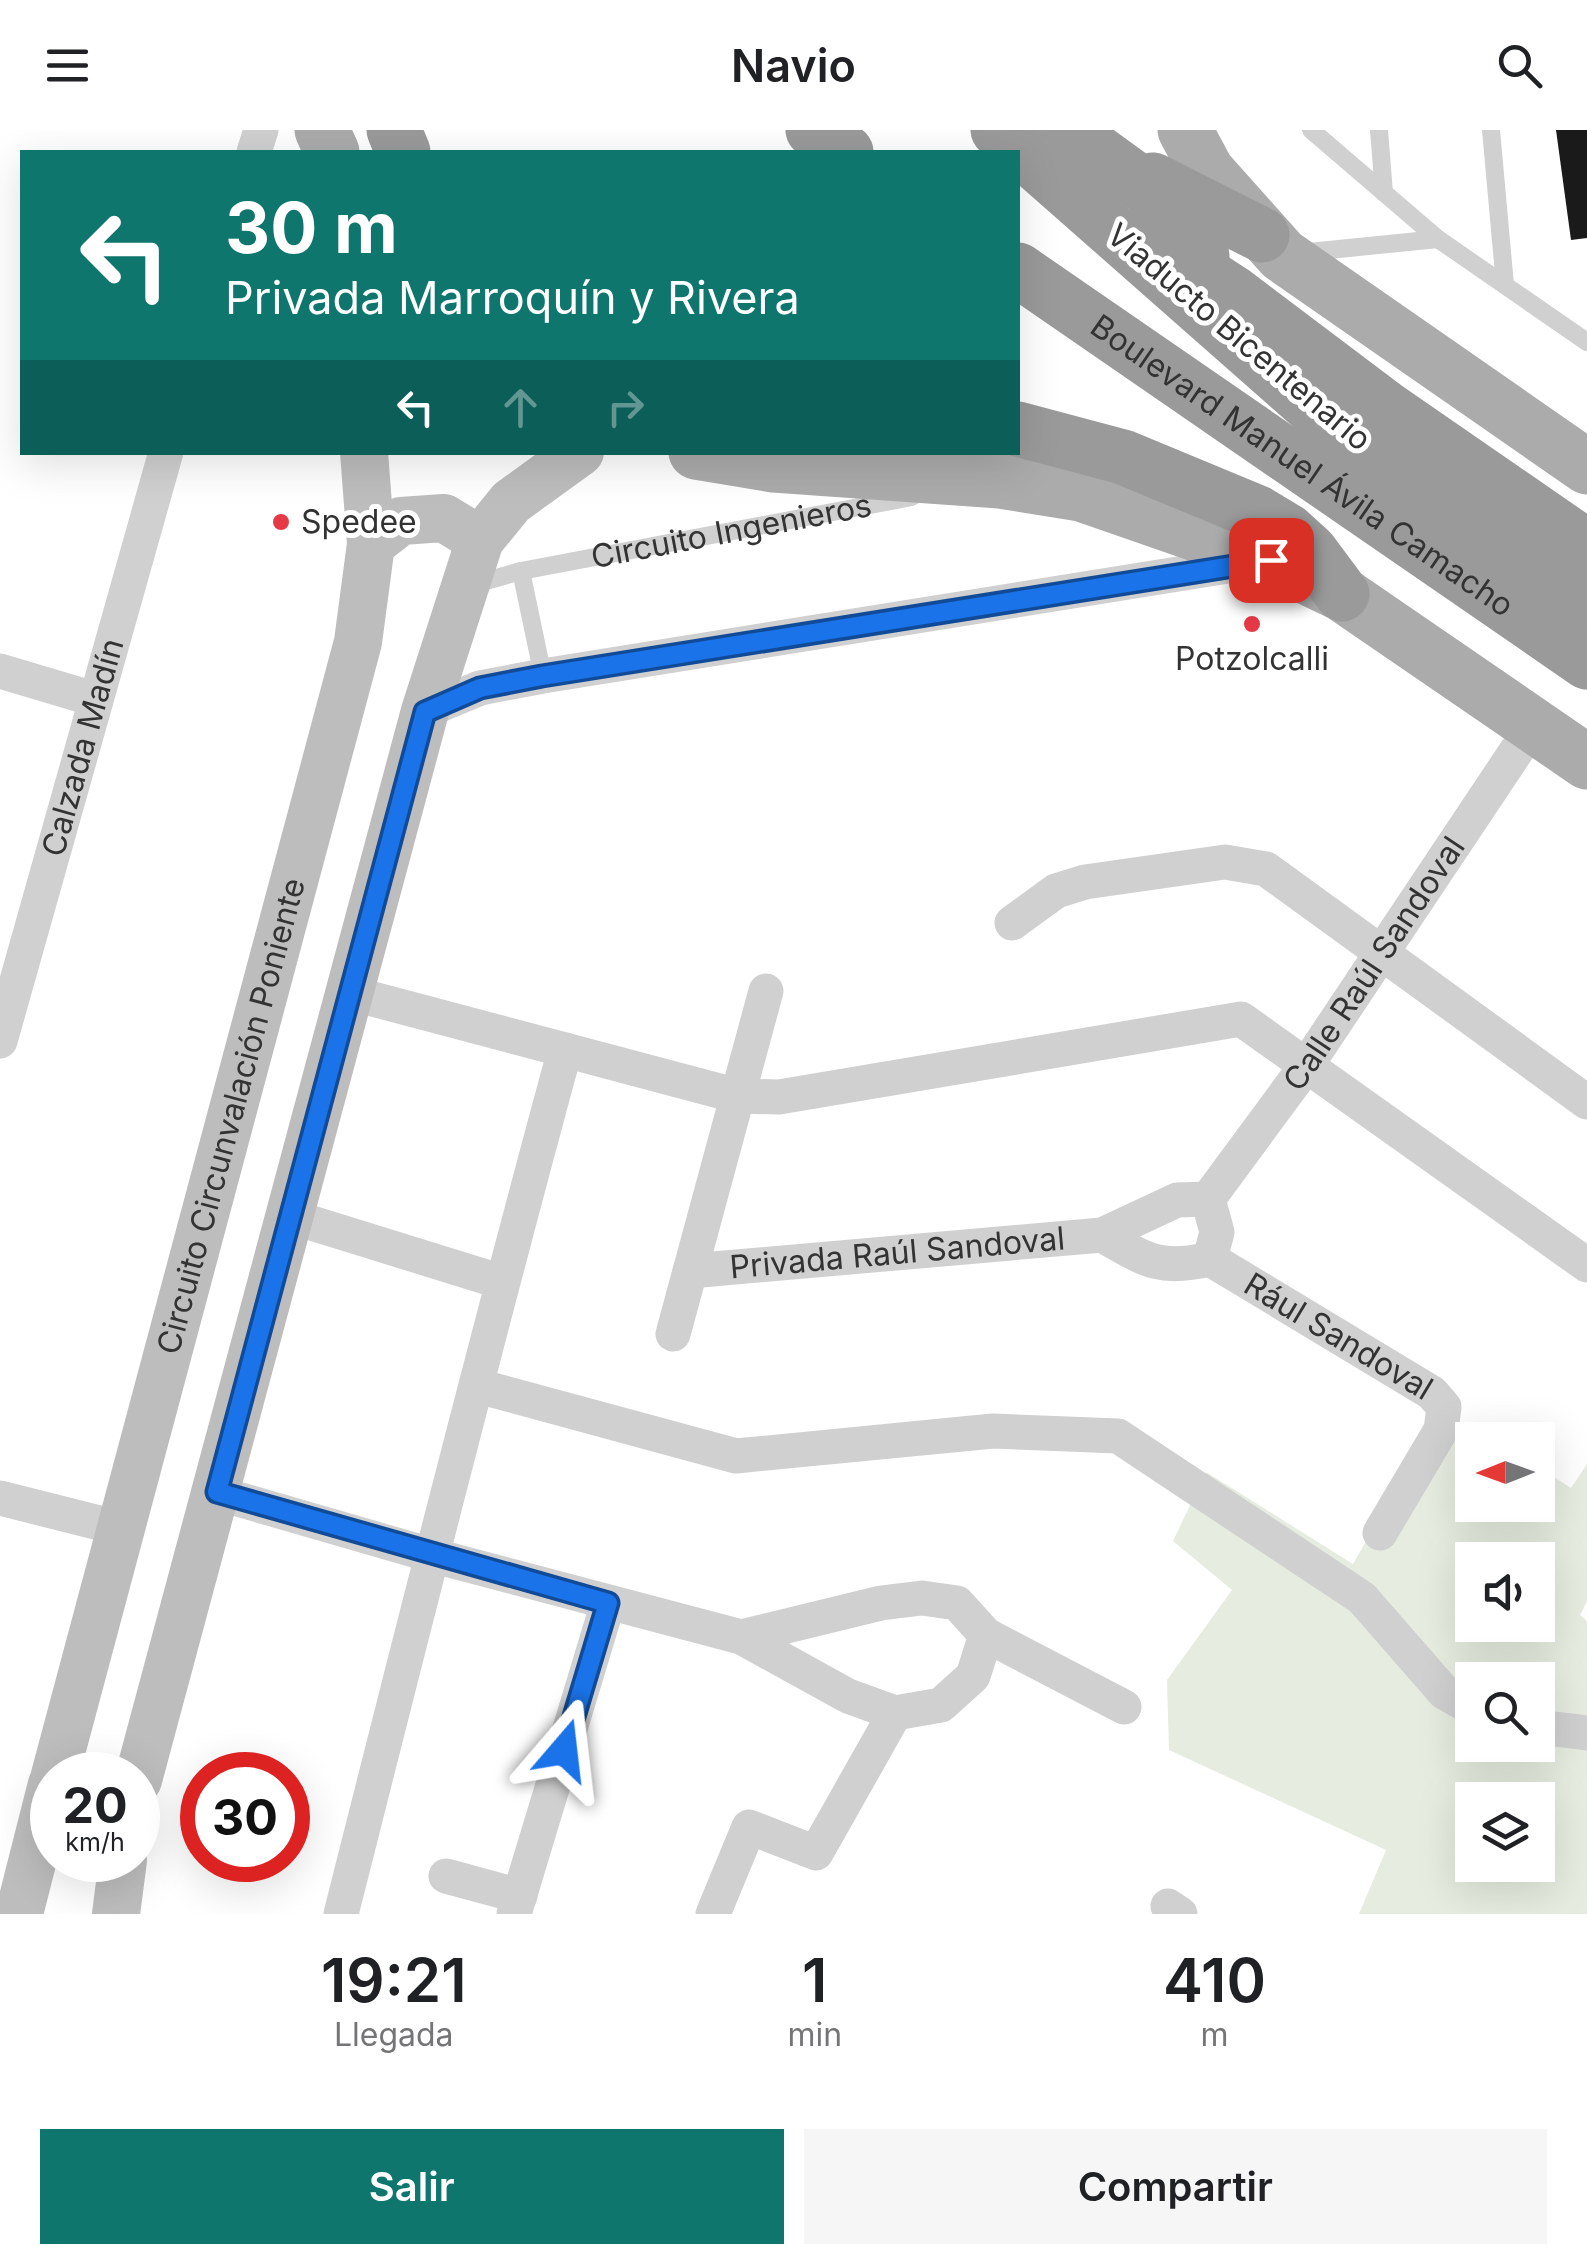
<!DOCTYPE html>
<html lang="es">
<meta charset="utf-8">
<style>
:root{--surface:#fff;--page:#f6f6f6;--text:#202124;--muted:#757577;--accent:#0f766e}
body{margin:0;font-family:Inter,sans-serif;background:var(--page);color:var(--text);height:100vh;display:flex;flex-direction:column;font-size:38px;white-space:nowrap}
*{box-sizing:border-box;margin:0}
p{font-size:32px;color:var(--muted)}
.icon{flex:none;width:55px;height:55px;fill:none;stroke:currentColor;stroke-width:2;stroke-linecap:round;stroke-linejoin:round}
.map{position:relative;height:1784px;overflow:hidden}
.details{display:flex;flex-direction:column;background:var(--surface);flex:1}
.details>*{flex:none}
.top-card{position:absolute;left:20px;top:20px;width:1000px;height:305px;border-radius:0px;box-shadow:0 10px 40px #0002;background:#0f766e;color:#fff;overflow:hidden}
.needle{width:65px;rotate:269deg}
.controls{position:absolute;left:1455px;top:1292px;display:grid;gap:20px}
.controls a{display:grid;place-items:center;width:100px;height:100px;border-radius:0px;background:var(--surface);box-shadow:0 10px 40px #0002;font-size:50px}
.speed{position:absolute;left:30px;top:1622px;display:flex;gap:20px;font-size:50px;font-weight:700;text-align:center}
.speed>*{display:grid;place-content:center;width:130px;height:130px;border-radius:50%;background:var(--surface);box-shadow:0 10px 40px #0002;line-height:1}
.speed small{font-size:25px;font-weight:400}
.speed .limit{border:15px solid #d22;background:#fff;color:#111}
.pin{position:absolute;display:grid;place-items:center;width:85px;height:85px;color:#fff;margin:-42px;border-radius:20px;box-shadow:0 5px 15px #0006}
.me{position:absolute;width:110px;margin:-55px;rotate:17deg;stroke-linejoin:round;filter:drop-shadow(0 0 8px #0008)}
.turn{display:flex;align-items:center;gap:35px;height:210px;padding:0 40px;font-size:45px}
.turn .icon{width:130px;height:130px;stroke-width:2.5}
.turn b{display:block;font-size:70px;line-height:85px}
.lanes{display:flex;align-items:center;height:95px;padding:0 40px;background:#0003;justify-content:center;gap:50px;direction:ltr}
.lanes .off{opacity:.35}
.eta{display:flex;justify-content:space-evenly;align-items:center;height:170px;text-align:center}
.eta b{font-size:60px;font-weight:600;line-height:70px}
.cta{display:flex;gap:20px;margin-top:auto;padding:20px 40px}
.cta a{flex:1;height:115px;border-radius:0px;background:var(--accent);color:#fff;font-size:40px;font-weight:600;line-height:115px;text-align:center}
.cta a+a{background:var(--page);color:var(--text)}
header{display:flex;justify-content:space-between;align-items:center;height:130px;padding:0 40px;background:var(--surface);font-size:45px;font-weight:600}
.map>svg:first-child{display:block}
</style>
<header><svg class="icon" aria-label="menu" viewBox="0 0 24 24"><path d="M4 6h16M4 12h16M4 18h16"/></svg>Navio<svg class="icon" aria-label="search" viewBox="0 0 24 24"><circle cx="10" cy="10" r="6"/><path d="M15 15l6 6"/></svg></header>
<div class="map">
<svg width="1587" height="1784" viewBox="0 0 1587 1784">
<rect width="100%" height="100%" fill="#fff"/>
<path fill="#e6ecdf" fill-rule="evenodd" d="M1478 1298 1496 1310H1472V1375H1538V1337L1571 1358 1587 1334V1471L1580 1485 1587 1491V1784H1359L1386 1720 1169 1620 1167 1550 1232 1460 1173 1411 1206 1342 1353 1434 1427 1305ZM1472 1430H1538V1495H1472ZM1472 1550H1538V1615H1472ZM1472 1670H1538V1735H1472Z"/>
<path fill="#1a1a1a" d="M1556 0H1587V108L1571 110Z"/>
<g fill="none" stroke-linecap="round" stroke-linejoin="round">
<g stroke="#d0d0d0" stroke-width="18">
<path d="M1311 0 1438 109 1587 212"/>
<path d="M1379 0 1384 63"/>
<path d="M1491 0 1505 155"/>
<path d="M1299 123 1438 109"/>
<path d="M521 441 543 546"/>
<path id="s1" d="M472 455 521 441 912 367"/>
</g>
<g stroke="#d0d0d0" stroke-width="35">
<path d="M254 22 261 0"/>
<path d="M0 541 94 569"/>
<path d="M425 581 480 558 543 546 1259 431"/>
<path d="M1012 793 1056 761 1085 752 1225 732 1266 739 1587 972"/>
<path d="M350 863 738 966 779 967 1241 889 1587 1135"/>
<path id="s2" d="M0 911 166 322"/>
<path id="s3" d="M1208 1069 1306 936 1533 596"/>
<path d="M289 1086 502 1152"/>
<path id="s4" d="M1210 1129 1432 1263 1444 1277 1441 1300 1380 1403"/>
<path id="s5" d="M690 1141 1102 1105 1177 1070 1208 1069 1217 1102 1210 1129C1159 1141 1146 1130 1102 1105"/>
<path d="M673 1204 766 861"/>
<path d="M478 1256 736 1326 993 1301 1118 1306 1362 1468 1444 1562 1472 1578"/>
<path d="M217 1363 431 1425 741 1507 881 1473 922 1468 957 1473 986 1505 973 1546 941 1575 895 1583 848 1566 741 1507"/>
<path d="M0 1368 119 1398"/>
<path d="M986 1505 1124 1577"/>
<path d="M1538 1597 1587 1603"/>
<path d="M446 1746 520 1766"/>
<path d="M1168 1776 1180 1784"/>
<path d="M341 1784C414 1495 487 1207 565 920"/>
<path d="M514 1784 608 1473"/>
<path d="M713 1784 749 1697 816 1723 895 1583"/>
</g>
<g stroke="#bdbdbd" stroke-width="48">
<path d="M371 414 401 391 444 388 480 410"/>
<path id="s6" d="M55 1645 358 512 371 414 364 322"/>
<path d="M138 1650 425 581 480 410 511 372 580 322"/>
<path d="M19 1784 52 1654"/>
<path d="M116 1784 123 1730"/>
</g>
<g stroke="#ababab" stroke-width="55">
<path d="M322 0 332 22"/>
<path d="M1185 0 1207 41 1282 125 1587 337"/>
<path d="M696 322 774 335 1000 351 1081 364 1271 430 1342 464 1587 632"/>
</g>
<g stroke="#9a9a9a" stroke-width="55">
<path d="M394 0 403 22"/>
<path d="M813 0 846 22"/>
<path d="M1067 0 1151 61 1202 126"/>
<path d="M1153 50 1262 105"/>
<path d="M1142 104 1232 162 1387 279 1587 417"/>
<path id="s7" d="M1018 140 1587 532"/>
<path d="M1316 280 1587 471"/>
<path d="M1018 299 1123 327 1258 383 1288 401 1310 421 1342 464"/>
</g>
<path stroke="#9a9a9a" stroke-width="55" d="M998 0 1316 280"/>
</g>
<g fill="none" stroke-linecap="round" stroke-linejoin="round">
<g stroke="#114b97" stroke-width="25">
<path id="route" d="M564 1620 608 1473 217 1362 425 582 480 558 542 546 1271 430"/>
</g>
<use href="#route" stroke="#1a73e8" stroke-width="18"/>
</g>
<g fill="#e63946" stroke="#fff" stroke-width="4">
<circle cx="281" cy="392" r="10"/>
<circle cx="1252" cy="494" r="10"/>
</g>
<g text-anchor="middle" stroke-width="10" stroke-linejoin="round" paint-order="stroke">
<g font-size="32" fill="#333" stroke="#fff">
<text transform="translate(1239 207) rotate(40)" y="11">Viaducto Bicentenario</text>
<text dy="11" stroke="none"><textPath href="#s7" startOffset="345">Boulevard Manuel Ávila Camacho</textPath></text>
<text dy="11" stroke="none"><textPath href="#s1" startOffset="265">Circuito Ingenieros</textPath></text>
<text dy="11" stroke="none"><textPath href="#s2" startOffset="305">Calzada Madín</textPath></text>
<text dy="11" stroke="none"><textPath href="#s3" startOffset="288">Calle Raúl Sandoval</textPath></text>
<text dy="11" stroke="none"><textPath href="#s6" startOffset="682">Circuito Circunvalación Poniente</textPath></text>
<text dy="11" stroke="none"><textPath href="#s5" startOffset="208">Privada Raúl Sandoval</textPath></text>
<text dy="11" stroke="none"><textPath href="#s4" startOffset="150">Rául Sandoval</textPath></text>
</g>
<g font-size="32" fill="#333" stroke="#fff" text-anchor="start">
<text x="301" y="403">Spedee</text>
<text x="1252" y="540" text-anchor="middle">Potzolcalli</text>
</g>
</g>
</svg>
<div class="controls">
<a><svg class="needle" viewBox="-14 -14 28 28"><path d="M0-13l5 13h-10z" fill="#e53935"/><path d="M0 13l5-13h-10z" fill="#757577"/></svg></a>
<a><svg class="icon" aria-label="sound" viewBox="0 0 24 24"><path d="M4 9h4l5-4v14l-5-4H4zM17 9q2 3 0 6"/></svg></a>
<a><svg class="icon" aria-label="search" viewBox="0 0 24 24"><circle cx="10" cy="10" r="6"/><path d="M15 15l6 6"/></svg></a>
<a><svg class="icon" aria-label="layers" viewBox="0 0 24 24"><path d="M12 4l9 5-9 5-9-5zM3 14l9 5 9-5"/></svg></a>
</div>
<div class="speed"><div>20<small>km/h</small></div><div class="limit">30</div></div>
<div class="pin" style="left:1271px;top:430px;background:#d93025"><svg class="icon" aria-label="arrive" viewBox="0 0 24 24"><path d="M6 21V4h12l-3 4 3 4H6"/></svg></div>
<svg class="me" style="left:564px;top:1620px" viewBox="-20 -20 40 40"><path d="M0-17L14 15 0 8-14 15z" fill="#1a73e8" stroke="#fff" stroke-width="4"/></svg>
<div class="top-card">
<div class="turn"><svg class="icon" aria-label="left" viewBox="0 0 24 24"><path d="M17 20v-9H6M10 6l-5 5 5 5"/></svg><div><b>30 m</b>Privada Marroquín y Rivera</div></div>
<div class="lanes"><svg class="icon" aria-label="left" viewBox="0 0 24 24"><path d="M17 20v-9H6M10 6l-5 5 5 5"/></svg><svg class="icon off" aria-label="ahead" viewBox="0 0 24 24"><path d="M12 20V5M6 11l6-6 6 6"/></svg><svg class="icon off" aria-label="right" viewBox="0 0 24 24"><path d="M7 20v-9h11M14 6l5 5-5 5"/></svg></div>
</div>
</div>
<section class="details">
<div class="eta">
<div><b>19:21</b><p>Llegada</p></div>
<div><b>1</b><p>min</p></div>
<div><b>410</b><p>m</p></div>
</div>
<div class="cta"><a>Salir</a><a>Compartir</a></div>
</section>
